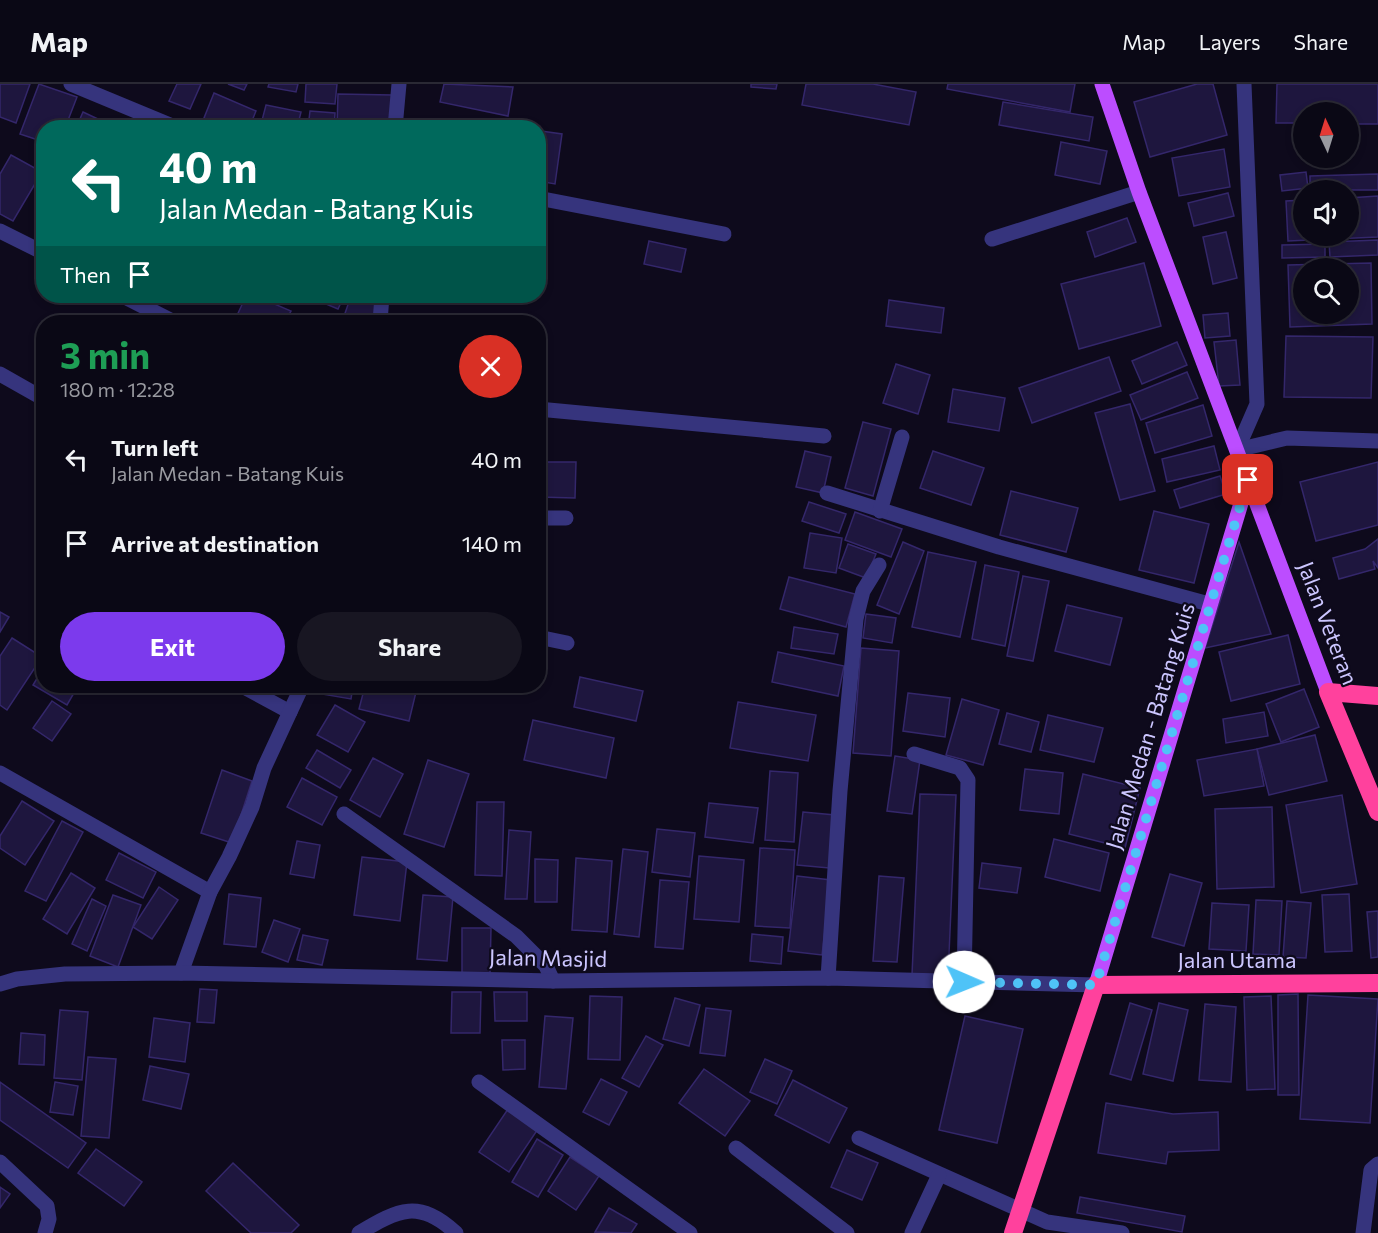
<!DOCTYPE html>
<meta charset="utf-8">
<style>
:root{--surface:#0a0815;--page:#181622;--text:#f1f3f6;--muted:#999aa0;--line:#2a2934;--accent:#7c3aed}
body{margin:0;font-family:Commissioner,sans-serif;background:var(--page);color:var(--text);height:100vh;display:flex;flex-direction:column;font-size:22px;white-space:nowrap}
*{box-sizing:border-box;margin:0}
p{font-size:20px;color:var(--muted)}
.icon{flex:none;width:33px;height:33px;fill:none;stroke:currentColor;stroke-width:2;stroke-linecap:round;stroke-linejoin:round}
.map{position:relative;flex:1;overflow:hidden}
.side{position:absolute;left:36px;top:231px;width:510px;height:378px;display:flex;flex-direction:column;background:var(--surface);border-radius:24px;box-shadow:0 3px 9px #0003,0 0 0 2px var(--line)}
.side>*{flex:none}
.guide{position:absolute;left:36px;top:36px;width:510px;height:183px;border-radius:24px;box-shadow:0 3px 9px #0003,0 0 0 2px var(--line);background:#00695c;color:#fff;overflow:hidden}
.needle{width:39px;rotate:356deg}
.tools{position:absolute;left:1293px;top:18px;display:grid;gap:12px}
.tools a{display:grid;place-items:center;width:66px;height:66px;border-radius:50%;background:var(--surface);box-shadow:0 3px 9px #0003,0 0 0 2px var(--line);font-size:30px}
.pin{position:absolute;display:grid;place-items:center;width:51px;height:51px;color:#fff;margin:-26px;border-radius:12px;box-shadow:0 3px 9px #0006}
.me{position:absolute;width:66px;margin:-33px;rotate:91deg;stroke-linejoin:round;filter:drop-shadow(0 0 4px #0008)}
.turn{display:flex;align-items:center;gap:21px;height:126px;padding:0 24px;font-size:27px}
.turn .icon{width:78px;height:78px;stroke-width:2.5}
.turn b{display:block;font-size:42px;line-height:51px}
.then{display:flex;align-items:center;height:57px;padding:0 24px;background:#0003;gap:12px;font-size:22px}
.round{display:grid;place-items:center;flex:none;width:63px;height:63px;border-radius:32px;background:var(--page)}
.headline{display:flex;align-items:center;justify-content:space-between;height:102px;padding:0 24px}
h1{font-size:36px;font-weight:700;line-height:45px;color:#1e9e55}
.button{display:flex;gap:12px;margin-top:auto;padding:12px 24px}
.button a{flex:1;height:69px;border-radius:36px;background:var(--accent);color:#fff;font-size:24px;font-weight:700;line-height:69px;text-align:center}
.button a+a{background:var(--page);color:var(--text)}
ul{padding:0;list-style:none}
li{display:flex;align-items:center;gap:18px;height:84px;padding:0 24px}
li div{flex:1}
li b{display:block;font-size:22px}
li em{font-style:normal}
header{display:flex;align-items:center;gap:36px;box-sizing:border-box;height:84px;padding:0 30px;background:var(--surface);border-bottom:2px solid var(--line)}
header strong{font-size:28px}
nav{display:flex;gap:33px;margin-inline-start:auto;font-size:21px}
.map>svg:first-child{display:block}
</style>
<header>
<strong>Map</strong>
<nav><a>Map</a><a>Layers</a><a>Share</a></nav>
</header>
<div class="map">
<svg width="1378" height="1149" viewBox="0 0 1378 1149">
<rect width="100%" height="100%" fill="#0e0a1c"/>
<g fill="#1e163e" stroke="#34276b" stroke-width="1.5" fill-rule="evenodd">
<path d="M0 0H30L16 39 0 33Z"/>
<path d="M39 0 77 13 65 44H44V58L20 50Z"/>
<path d="M177 0H201L190 25 169 17Z"/>
<path d="M228 0H247L244 6Z"/>
<path d="M269 0H298L296 8 268 3Z"/>
<path d="M306 0H337L335 20 305 18Z"/>
<path d="M444 0 513 3 508 32 440 18Z"/>
<path d="M751 0H777L776 5 751 3Z"/>
<path d="M806 0H873L916 8 909 41 802 21Z"/>
<path d="M948 0H1075L1070 28 947 5Z"/>
<path d="M1197 0H1213L1227 51 1150 73 1134 18Z"/>
<path d="M1277 0H1378V40H1348V28H1304V39H1276Z"/>
<path d="M214 9 256 27 249 44H225L204 34Z"/>
<path d="M338 10 392 11 391 44H337Z"/>
<path d="M1003 18 1093 33 1089 57 999 41Z"/>
<path d="M266 21 301 28 297 44H260Z"/>
<path d="M310 27 335 29 334 44H308Z"/>
<path d="M83 28 117 44H76Z"/>
<path d="M541 47 562 50 555 100 538 97Z"/>
<path d="M1061 58 1107 67 1100 100 1055 91Z"/>
<path d="M1224 65 1230 103 1179 112 1172 74Z"/>
<path d="M11 71 42 88 13 137 0 130V90Z"/>
<path d="M1306 88 1308 104 1282 107 1280 91Z"/>
<path d="M1378 90V106H1310V92Z"/>
<path d="M1228 109 1234 132 1194 142 1188 119Z"/>
<path d="M1378 112V153L1288 157 1286 117 1304 116V152H1348V114Z"/>
<path d="M1127 134 1136 158 1095 173 1087 148Z"/>
<path d="M1226 148 1237 194 1213 200 1203 153Z"/>
<path d="M1378 156V171L1330 173 1329 158Z"/>
<path d="M649 157 686 165 681 188 644 180Z"/>
<path d="M1325 160V173L1282 174V161Z"/>
<path d="M1144 179 1161 242 1079 265 1061 200Z"/>
<path d="M1371 179 1372 240 1290 243 1288 181ZM1304 184H1348V230H1304Z"/>
<path d="M246 212H256L291 227 285 238H234Z"/>
<path d="M307 212H344L338 225Z"/>
<path d="M351 212 379 220 373 238H342Z"/>
<path d="M889 216 944 224 941 249 886 242Z"/>
<path d="M1228 229 1230 252 1205 254 1203 231Z"/>
<path d="M1286 252 1373 253 1371 314 1284 313Z"/>
<path d="M1236 256 1240 301 1219 302 1214 258Z"/>
<path d="M1177 258 1187 281 1142 300 1132 277Z"/>
<path d="M1109 273 1121 307 1032 339 1019 304Z"/>
<path d="M896 280 930 291 918 330 883 319Z"/>
<path d="M1187 288 1198 314 1141 336 1130 311Z"/>
<path d="M953 305 1005 314 999 347 948 338Z"/>
<path d="M1130 320 1155 407 1120 416 1095 329Z"/>
<path d="M1203 321 1212 352 1155 369 1146 339Z"/>
<path d="M863 338 891 345 873 412 845 404Z"/>
<path d="M1214 362 1220 386 1167 398 1162 375Z"/>
<path d="M805 367 831 373 823 409 796 403Z"/>
<path d="M933 367 984 384 971 421 920 404Z"/>
<path d="M538 378H576L575 414 538 413Z"/>
<path d="M1378 378V441L1316 457 1300 398Z"/>
<path d="M44 383V400L37 397Z"/>
<path d="M1220 392 1226 410 1180 424 1174 406Z"/>
<path d="M1011 407 1078 424 1066 468 1000 451Z"/>
<path d="M809 418 846 430 839 449 802 437Z"/>
<path d="M1154 427 1209 440 1194 499 1139 486Z"/>
<path d="M855 428 902 445 891 473 845 456Z"/>
<path d="M810 449 842 454 836 489 804 484Z"/>
<path d="M1378 455V484L1373 477 1375 485 1339 495 1333 474 1365 465Z"/>
<path d="M903 458 924 467 899 530 877 521Z"/>
<path d="M1239 458 1271 550 1205 564Z"/>
<path d="M848 460 876 470 866 494 839 484Z"/>
<path d="M928 468 976 478 960 553 912 543Z"/>
<path d="M985 481 1019 488 1005 562 972 555Z"/>
<path d="M1023 492 1049 497 1033 577 1007 572Z"/>
<path d="M789 493 855 510 846 543 780 525Z"/>
<path d="M1067 521 1122 534 1110 581 1055 567Z"/>
<path d="M0 528 9 533 0 548Z"/>
<path d="M866 530 896 534 892 559 863 554Z"/>
<path d="M794 543 838 550 834 570 791 564Z"/>
<path d="M1288 551 1300 600 1231 617 1219 568Z"/>
<path d="M12 554 42 573 7 626 0 621V572Z"/>
<path d="M861 564 899 567 891 672 853 669Z"/>
<path d="M778 568 844 582 838 612 772 598Z"/>
<path d="M44 583V602H78L67 621 33 601Z"/>
<path d="M580 593 643 607 636 637 574 623Z"/>
<path d="M318 602H353L351 615 316 609Z"/>
<path d="M365 602H391L416 608 409 637 359 625Z"/>
<path d="M1304 605 1319 643 1281 658 1266 620Z"/>
<path d="M908 609 950 614 945 653 903 647Z"/>
<path d="M962 615 999 626 983 681 946 671Z"/>
<path d="M52 617 71 630 52 657 33 644Z"/>
<path d="M738 618 816 631 808 677 730 664Z"/>
<path d="M335 621 365 638 348 668 317 651Z"/>
<path d="M1264 628 1268 652 1226 659 1223 635Z"/>
<path d="M1007 629 1039 638 1031 668 999 660Z"/>
<path d="M1048 631 1103 644 1094 678 1040 666Z"/>
<path d="M533 636 614 654 606 694 524 676Z"/>
<path d="M1315 651 1327 697 1269 711 1257 665Z"/>
<path d="M1257 665 1264 702 1204 712 1197 676Z"/>
<path d="M317 666 351 686 340 704 306 684Z"/>
<path d="M895 672 920 676 912 730 887 727Z"/>
<path d="M373 674 403 690 380 733 350 716Z"/>
<path d="M428 676 469 690 444 763 404 750Z"/>
<path d="M1025 685 1063 689 1059 730 1020 726Z"/>
<path d="M222 686 252 697 232 759 201 749Z"/>
<path d="M770 687 798 689 794 758 765 756Z"/>
<path d="M1083 690 1140 704 1125 764 1069 750Z"/>
<path d="M302 694 337 713 322 741 287 723Z"/>
<path d="M920 710 956 711 948 893 912 891Z"/>
<path d="M1342 711 1357 800 1301 809 1286 721Z"/>
<path d="M22 717 54 737 25 781 0 764V752Z"/>
<path d="M477 718H504L502 792 475 791Z"/>
<path d="M709 719 758 724 753 759 705 753Z"/>
<path d="M1272 723 1274 803 1217 805 1215 725Z"/>
<path d="M803 728 835 731 829 784 797 781Z"/>
<path d="M62 737 83 748 46 817 25 807Z"/>
<path d="M657 745 695 749 690 793 652 788Z"/>
<path d="M509 746 531 748 527 815H505Z"/>
<path d="M1054 755 1109 769 1100 807 1045 793Z"/>
<path d="M297 757 320 761 314 794 290 790Z"/>
<path d="M760 764 795 766 790 844 755 842Z"/>
<path d="M623 765 648 768 639 853 614 850Z"/>
<path d="M119 769 156 788 143 814 106 796Z"/>
<path d="M699 772 744 776 739 838 694 835Z"/>
<path d="M362 773 407 778 400 837 354 831Z"/>
<path d="M576 774 612 777 607 848 572 846Z"/>
<path d="M535 775 558 776 557 818H535Z"/>
<path d="M982 779 1021 784 1017 809 979 804Z"/>
<path d="M71 789 95 804 67 850 43 835Z"/>
<path d="M1170 790 1202 799 1184 862 1152 853Z"/>
<path d="M797 792 831 796 822 871 788 867Z"/>
<path d="M879 792 904 794 897 878 873 877Z"/>
<path d="M660 796 689 798 683 865 655 863Z"/>
<path d="M159 803 178 816 152 855 133 843Z"/>
<path d="M229 810 261 814 256 863 224 860Z"/>
<path d="M1349 810 1352 867 1325 868 1322 811Z"/>
<path d="M113 811 141 821 118 883 90 872Z"/>
<path d="M423 811 453 813 447 877 417 875Z"/>
<path d="M92 815 106 822 87 867 72 860Z"/>
<path d="M1256 816 1282 817 1279 871 1253 870Z"/>
<path d="M1287 817 1311 819 1306 874 1283 873Z"/>
<path d="M1212 819 1249 821 1246 867 1209 865Z"/>
<path d="M1378 827V873L1371 874 1367 828Z"/>
<path d="M274 836 300 845 288 878 262 868Z"/>
<path d="M462 844H491L490 890 462 889Z"/>
<path d="M752 850 783 853 781 880 750 877Z"/>
<path d="M303 851 328 856 322 881 297 876Z"/>
<path d="M200 905 217 906 214 939 197 938Z"/>
<path d="M452 908H481L480 949H451Z"/>
<path d="M494 908H527V937H495Z"/>
<path d="M1298 910 1299 1011H1278V911Z"/>
<path d="M1308 911 1378 915 1370 1039 1300 1035Z"/>
<path d="M590 912 622 913 620 976 588 975Z"/>
<path d="M1271 912 1275 1005 1247 1006 1244 913Z"/>
<path d="M675 914 700 921 689 962 663 955Z"/>
<path d="M1130 919 1152 926 1131 996 1110 990Z"/>
<path d="M1159 919 1188 926 1173 997 1143 990Z"/>
<path d="M1205 920 1236 923 1231 998 1199 996Z"/>
<path d="M706 924 731 927 725 972 700 969Z"/>
<path d="M60 926 88 928 82 996 54 994Z"/>
<path d="M545 932 573 934 566 1005 539 1003Z"/>
<path d="M965 932 1023 945 997 1059 939 1046Z"/>
<path d="M154 934 190 939 185 978 149 973Z"/>
<path d="M21 949 45 951 44 981 19 980Z"/>
<path d="M646 952 663 961 639 1003 622 994Z"/>
<path d="M502 956H525V985L503 986Z"/>
<path d="M88 973 116 975 109 1054 81 1052Z"/>
<path d="M765 975 792 987 777 1020 750 1008Z"/>
<path d="M150 982 189 990 181 1025 143 1016Z"/>
<path d="M704 985 750 1017 725 1052 679 1019Z"/>
<path d="M601 995 627 1008 609 1041 583 1028Z"/>
<path d="M793 996 847 1024 829 1059 775 1031Z"/>
<path d="M0 998 86 1059 68 1084 0 1036Z"/>
<path d="M55 998 78 1002 73 1031 50 1028Z"/>
<path d="M1106 1019 1173 1030 1218 1028 1219 1066 1168 1068 1166 1080 1098 1069Z"/>
<path d="M508 1025 538 1045 509 1088 479 1068Z"/>
<path d="M537 1055 563 1071 538 1113 512 1098Z"/>
<path d="M96 1065 142 1098 124 1122 78 1089Z"/>
<path d="M847 1066 878 1079 862 1116 831 1103Z"/>
<path d="M570 1073 599 1092 576 1126 548 1107Z"/>
<path d="M233 1079 299 1141 291 1149H251L206 1107Z"/>
<path d="M0 1103 10 1110 0 1124Z"/>
<path d="M1080 1113 1185 1132 1182 1148 1077 1129Z"/>
<path d="M609 1124 637 1140 631 1149 595 1148Z"/>
</g>
<g fill="none" stroke-linecap="round" stroke-linejoin="round">
<g stroke="#36347d" stroke-width="15">
<path d="M71 0 177 44"/>
<path d="M395 44 399 0"/>
<path d="M538 114 724 150"/>
<path d="M0 147 44 169"/>
<path d="M992 155 1139 108"/>
<path d="M123 212 174 238"/>
<path d="M380 238 382 212"/>
<path d="M0 290 44 315"/>
<path d="M538 325 824 352"/>
<path d="M1237 366 1257 320 1244 0"/>
<path d="M1237 366 1287 354 1378 357"/>
<path d="M827 409 999 463 1209 520"/>
<path d="M880 427 902 353"/>
<path d="M538 434H566"/>
<path d="M538 553 567 559"/>
<path d="M242 602 290 628"/>
<path d="M914 670 960 684 968 696 964 898"/>
<path d="M0 689 210 808"/>
<path d="M344 730 516 852 546 882 553 897"/>
<path d="M181 889 210 808 229 773 252 723 264 684 302 602"/>
<path d="M828 894 840 707 856 535 863 507 879 481"/>
<path d="M0 900 17 895 65 890 181 889 553 897 828 894 1096 901"/>
<path d="M479 998 690 1149"/>
<path d="M859 1054 1047 1138 1122 1149"/>
<path d="M736 1064 847 1149"/>
<path d="M0 1078 47 1122 49 1135 45 1149"/>
<path d="M359 1149C399 1125 419 1115 456 1149"/>
<path d="M912 1149 939 1091"/>
<path d="M1363 1149 1371 1086 1378 1080"/>
</g>
<g stroke="#bc4dff" stroke-width="15">
<path d="M1102 0 1139 108 1328 608"/>
<path d="M1096 901 1248 396"/>
</g>
<g stroke="#ff419d" stroke-width="18">
<path d="M1378 612 1328 608 1378 728"/>
<path d="M1013 1149 1096 901 1378 899"/>
</g>
</g>
<g fill="none" stroke-linecap="round" stroke-linejoin="round">
<path stroke="#4fc3f7" stroke-width="10" stroke-dasharray="0 18" d="M964 898 1096 901 1248 396"/>
</g>
<g text-anchor="middle" stroke-width="4.5" stroke-linejoin="round" paint-order="stroke">
<g font-size="22" fill="#ccc6ff" stroke="#0e0a1c">
<text transform="translate(1328 539) rotate(69)" y="8">Jalan Veteran</text>
<text transform="translate(1150 642) rotate(-73)" y="8">Jalan Medan - Batang Kuis</text>
<text transform="translate(548 874) rotate(1)" y="8">Jalan Masjid</text>
<text x="1237" y="884">Jalan Utama</text>
</g>
</g>
</svg>
<div class="tools">
<a><svg class="needle" viewBox="-14 -14 28 28"><path d="M0-13l5 13h-10z" fill="#e53935"/><path d="M0 13l5-13h-10z" fill="#999aa0"/></svg></a>
<a><svg class="icon" aria-label="sound" viewBox="0 0 24 24"><path d="M4 9h4l5-4v14l-5-4H4zM17 9q2 3 0 6"/></svg></a>
<a><svg class="icon" aria-label="search" viewBox="0 0 24 24"><circle cx="10" cy="10" r="6"/><path d="M15 15l6 6"/></svg></a>
</div>
<div class="pin" style="left:1248px;top:396px;background:#d93025"><svg class="icon" aria-label="arrive" viewBox="0 0 24 24"><path d="M6 21V4h12l-3 4 3 4H6"/></svg></div>
<svg class="me" style="left:964px;top:898px" viewBox="-20 -20 40 40"><circle r="19" fill="#fff"/><path d="M0-13L10 11 0 6-10 11z" fill="#4fc3f7"/></svg>
<div class="guide">
<div class="turn"><svg class="icon" aria-label="left" viewBox="0 0 24 24"><path d="M17 20v-9H6M10 6l-5 5 5 5"/></svg><div><b>40 m</b>Jalan Medan - Batang Kuis</div></div>
<div class="then">Then<svg class="icon" aria-label="arrive" viewBox="0 0 24 24"><path d="M6 21V4h12l-3 4 3 4H6"/></svg></div>
</div>
<section class="side">
<div class="headline"><div><h1>3 min</h1><p>180 m · 12:28</p></div><a class="round" style="background:#d93025;color:#fff"><svg class="icon" aria-label="close" viewBox="0 0 24 24"><path d="M6 6l12 12M18 6L6 18"/></svg></a></div>
<ul>
<li><svg class="icon" aria-label="left" viewBox="0 0 24 24"><path d="M17 20v-9H6M10 6l-5 5 5 5"/></svg><div><b>Turn left</b><p>Jalan Medan - Batang Kuis</p></div><em>40 m</em></li>
<li><svg class="icon" aria-label="arrive" viewBox="0 0 24 24"><path d="M6 21V4h12l-3 4 3 4H6"/></svg><div><b>Arrive at destination</b></div><em>140 m</em></li>
</ul>
<div class="button"><a>Exit</a><a>Share</a></div>
</section>
</div>
